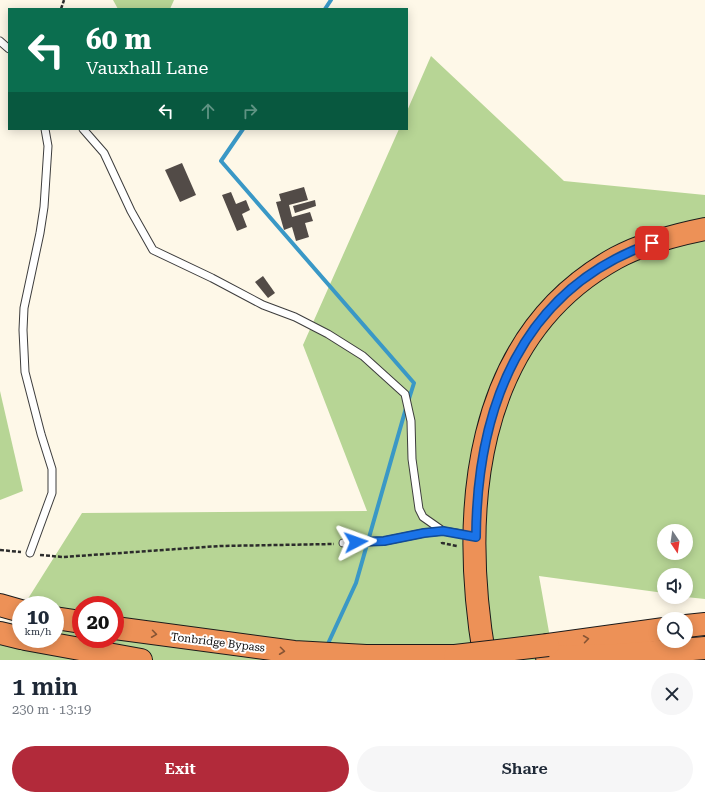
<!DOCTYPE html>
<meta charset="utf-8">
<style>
:root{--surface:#fff;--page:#f6f6f7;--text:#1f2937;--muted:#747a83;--accent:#b22a3a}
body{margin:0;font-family:"Roboto Serif",serif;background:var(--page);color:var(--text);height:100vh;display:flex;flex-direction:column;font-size:15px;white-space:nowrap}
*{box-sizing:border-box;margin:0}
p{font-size:13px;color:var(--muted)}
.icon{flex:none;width:22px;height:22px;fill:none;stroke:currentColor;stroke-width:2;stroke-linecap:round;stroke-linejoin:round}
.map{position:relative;height:660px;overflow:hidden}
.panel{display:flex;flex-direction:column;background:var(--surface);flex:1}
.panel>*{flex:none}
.banner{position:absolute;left:8px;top:8px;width:400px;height:122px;border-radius:0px;box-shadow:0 2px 10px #0003;background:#0b6e4f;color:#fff;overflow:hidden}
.needle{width:26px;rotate:167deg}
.tools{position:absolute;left:657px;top:524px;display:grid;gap:8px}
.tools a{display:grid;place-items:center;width:36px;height:36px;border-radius:50%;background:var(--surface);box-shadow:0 2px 10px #0003;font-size:20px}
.speed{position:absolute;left:12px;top:596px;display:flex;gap:8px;font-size:20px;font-weight:700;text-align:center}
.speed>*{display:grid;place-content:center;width:52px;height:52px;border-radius:50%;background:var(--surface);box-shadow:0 2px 10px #0003;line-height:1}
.speed small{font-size:10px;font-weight:400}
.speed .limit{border:6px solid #d22;background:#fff;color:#111}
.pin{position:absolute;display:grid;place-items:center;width:34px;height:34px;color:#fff;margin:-17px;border-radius:8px;box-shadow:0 2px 6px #0006}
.me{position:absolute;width:44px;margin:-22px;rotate:86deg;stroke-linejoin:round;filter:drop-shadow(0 0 3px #0008)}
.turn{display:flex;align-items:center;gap:14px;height:84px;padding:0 12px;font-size:18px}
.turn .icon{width:52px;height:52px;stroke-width:2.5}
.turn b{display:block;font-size:28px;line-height:34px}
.lanes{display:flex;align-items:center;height:38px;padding:0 12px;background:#0003;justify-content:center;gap:20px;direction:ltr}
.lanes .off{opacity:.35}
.round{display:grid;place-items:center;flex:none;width:42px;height:42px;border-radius:21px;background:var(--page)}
.head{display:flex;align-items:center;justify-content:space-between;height:68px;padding:0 12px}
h1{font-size:24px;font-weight:600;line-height:30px}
.action{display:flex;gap:8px;margin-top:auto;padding:8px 12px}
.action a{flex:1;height:46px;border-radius:24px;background:var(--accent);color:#fff;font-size:16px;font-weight:600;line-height:46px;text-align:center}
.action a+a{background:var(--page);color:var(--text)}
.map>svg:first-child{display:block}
</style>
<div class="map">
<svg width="705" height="660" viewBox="0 0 705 660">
<rect width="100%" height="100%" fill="#fef8e8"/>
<g fill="#b7d595" fill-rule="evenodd">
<path d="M113 0H174L170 9H118Z"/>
<path d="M431 56 564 181 705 195V599L686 597V575H664V593L539 576 554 660H0V643L21 610V639H55V605H24L82 513 367 511 303 345 399 129H407V111ZM664 531H686V553H664ZM81 605H115V639H81Z"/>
<path d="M0 391 23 491 0 500Z"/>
</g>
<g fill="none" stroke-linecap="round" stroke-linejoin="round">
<g stroke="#3a98c6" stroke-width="4">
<path d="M325 9 331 0"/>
<path d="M243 129 221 161 414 383 408 402"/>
<path d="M326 648 356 583 406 408"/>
</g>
</g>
<g fill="#524b47">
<path d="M182 163 196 195 180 202 165 170Z"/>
<path d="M304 187 308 200 289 205 292 217 310 212 313 221 305 223 309 237 296 241 292 227 284 230 276 202 281 201 279 194Z"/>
<path d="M231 192 236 204 246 200 250 210 242 214 247 227 237 231 222 195Z"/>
<path d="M315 200 316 206 295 213 293 206Z"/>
<path d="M263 276 275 293 268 298 255 282Z"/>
</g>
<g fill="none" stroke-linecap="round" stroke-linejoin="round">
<g stroke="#3d3d3d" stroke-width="9">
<g id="lane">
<path d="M0 41 9 49"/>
<path d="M83 129 104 153 131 211 153 250 212 278 263 305 295 317 328 334 363 356 405 394 411 421 412 459 419 509 423 517 443 531 474 536"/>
<path d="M343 543 384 541 424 533 443 531"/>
<path d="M30 553 52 493V469L41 434 25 372 23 330 24 308 40 233 44 207 48 146 45 129"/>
</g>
</g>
<g stroke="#1b1b1b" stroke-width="24">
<g id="highway">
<path d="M0 605 21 611"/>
<path d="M55 618 81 622"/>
<path d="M686 626 705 624"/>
<path d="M115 628 294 652 366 656H455"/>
<path d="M0 633 21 638"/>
<path d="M25 639 141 660"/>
<path d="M548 645 664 629"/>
<path d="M547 657 618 655 705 648"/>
<path d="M485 660C460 514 471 338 616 258 644 243 675 235 705 229"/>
</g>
</g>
<g stroke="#2c2c2c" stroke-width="2.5" stroke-dasharray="4 2" stroke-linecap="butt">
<path d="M61 9 64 0"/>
<path d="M442 542V543L457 546"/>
<path d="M0 550 21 552"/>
<path d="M40 555 63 557 220 546 334 544"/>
</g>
<use href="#lane" stroke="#fff" stroke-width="7"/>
<use href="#highway" stroke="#ed9157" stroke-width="22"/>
<g stroke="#1b1b1b" stroke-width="24" stroke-linecap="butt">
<path id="highway-bridge" d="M455 656 548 645"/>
</g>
<use href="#highway-bridge" stroke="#ed9157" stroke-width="22"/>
</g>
<defs><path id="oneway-chevron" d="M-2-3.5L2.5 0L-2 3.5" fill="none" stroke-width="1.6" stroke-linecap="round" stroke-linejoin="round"/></defs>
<g stroke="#875434">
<use href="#oneway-chevron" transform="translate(154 634) rotate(8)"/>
<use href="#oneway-chevron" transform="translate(586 639) rotate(-8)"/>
<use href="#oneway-chevron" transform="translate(282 651) rotate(7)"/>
</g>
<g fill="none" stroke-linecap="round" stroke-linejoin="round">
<g stroke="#114b97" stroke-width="10">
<path id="route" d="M356 542 384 541 424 533 443 531 476 537C477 408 521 289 652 243"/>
</g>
<use href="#route" stroke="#1a73e8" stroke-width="7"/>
</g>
<g text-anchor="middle" stroke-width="4" stroke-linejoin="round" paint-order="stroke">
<g font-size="11" fill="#0a0a0a" stroke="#fff">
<text transform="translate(218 642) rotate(7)" y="4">Tonbridge Bypass</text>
</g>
</g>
</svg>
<div class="tools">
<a><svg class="needle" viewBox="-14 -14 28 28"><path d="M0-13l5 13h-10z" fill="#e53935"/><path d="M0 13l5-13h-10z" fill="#747a83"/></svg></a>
<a><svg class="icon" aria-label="sound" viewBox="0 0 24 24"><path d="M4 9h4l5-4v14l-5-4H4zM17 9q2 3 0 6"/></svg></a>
<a><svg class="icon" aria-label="search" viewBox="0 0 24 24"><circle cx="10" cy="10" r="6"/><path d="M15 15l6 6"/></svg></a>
</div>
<div class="speed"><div>10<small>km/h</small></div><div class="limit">20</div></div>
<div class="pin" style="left:652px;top:243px;background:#d93025"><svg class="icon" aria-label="arrive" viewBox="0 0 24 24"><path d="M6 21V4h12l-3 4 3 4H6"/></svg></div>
<svg class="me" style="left:356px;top:542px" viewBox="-20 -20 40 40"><path d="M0-17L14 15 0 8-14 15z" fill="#1a73e8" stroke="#fff" stroke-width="4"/></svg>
<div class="banner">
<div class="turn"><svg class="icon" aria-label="left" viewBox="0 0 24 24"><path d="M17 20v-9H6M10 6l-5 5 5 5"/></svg><div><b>60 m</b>Vauxhall Lane</div></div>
<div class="lanes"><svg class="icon" aria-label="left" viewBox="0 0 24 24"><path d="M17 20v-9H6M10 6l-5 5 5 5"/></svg><svg class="icon off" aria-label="ahead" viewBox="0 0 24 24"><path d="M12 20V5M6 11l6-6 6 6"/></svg><svg class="icon off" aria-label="right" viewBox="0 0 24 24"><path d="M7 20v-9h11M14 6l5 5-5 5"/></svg></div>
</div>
</div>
<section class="panel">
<div class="head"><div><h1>1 min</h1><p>230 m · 13:19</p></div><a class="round"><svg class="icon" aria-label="close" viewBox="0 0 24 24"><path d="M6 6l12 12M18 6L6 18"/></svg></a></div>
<div class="action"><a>Exit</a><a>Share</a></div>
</section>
